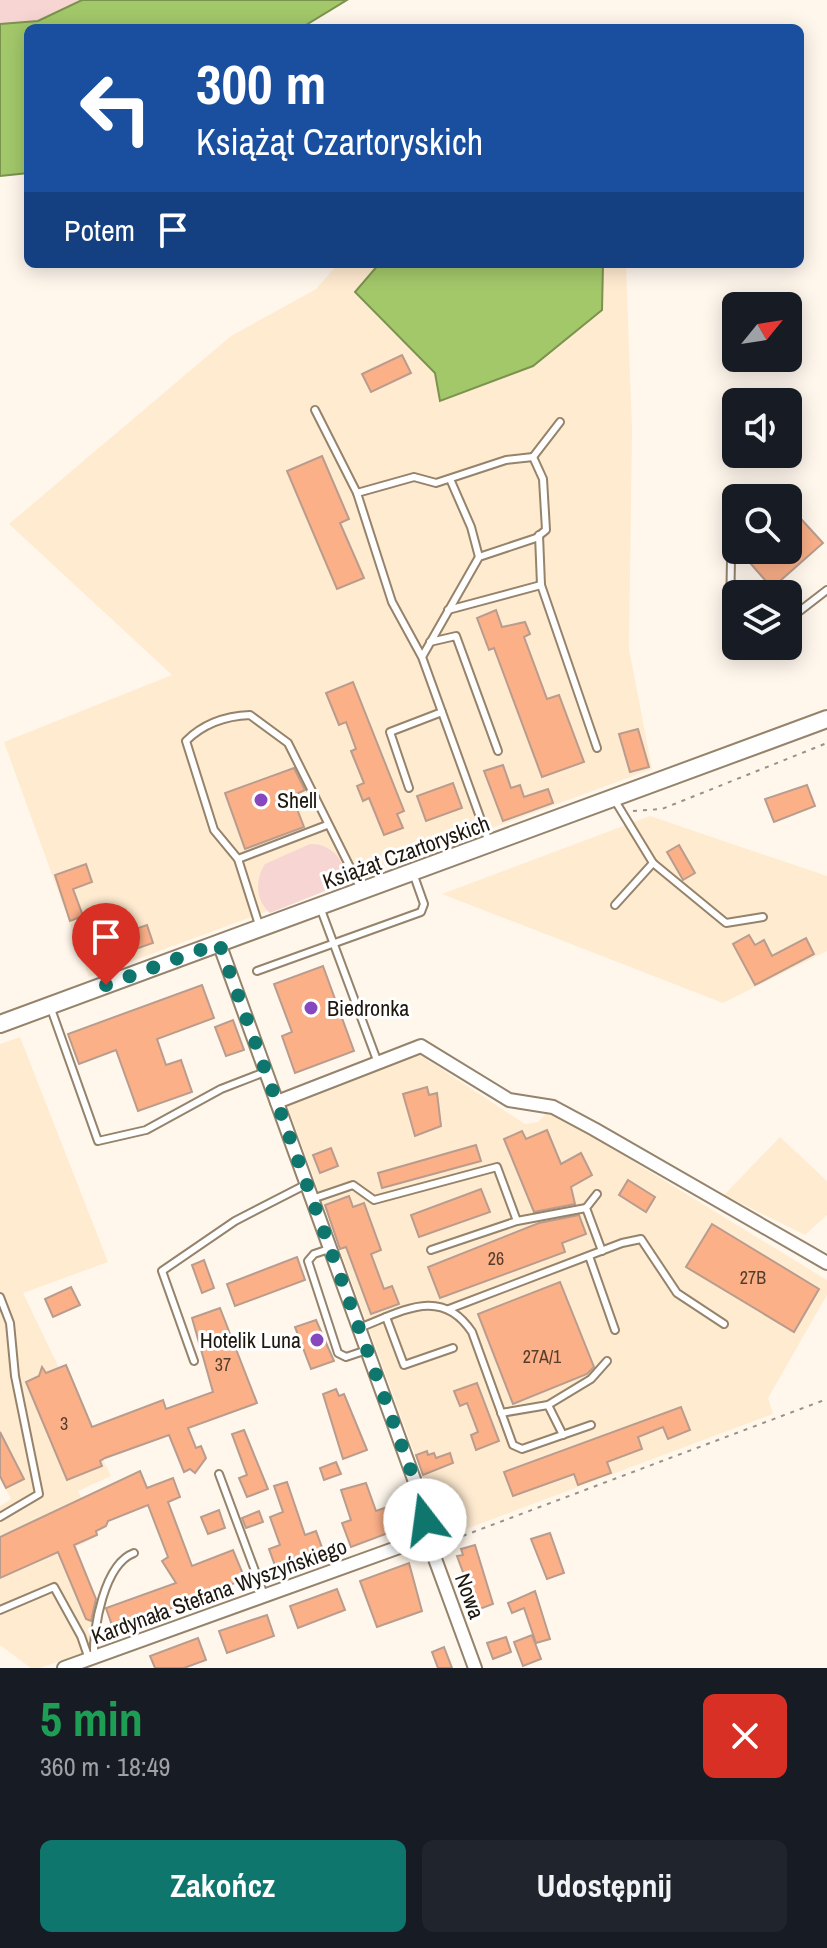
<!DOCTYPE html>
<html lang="pl">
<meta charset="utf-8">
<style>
:root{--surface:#171b24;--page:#20242c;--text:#f1f3f6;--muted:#9ea1a6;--accent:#0f766e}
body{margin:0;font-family:"Archivo Narrow",sans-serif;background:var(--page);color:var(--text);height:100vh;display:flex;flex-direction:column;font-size:30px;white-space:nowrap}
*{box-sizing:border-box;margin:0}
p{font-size:26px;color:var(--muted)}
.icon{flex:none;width:44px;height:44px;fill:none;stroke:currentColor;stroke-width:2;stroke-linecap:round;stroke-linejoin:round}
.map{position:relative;height:1668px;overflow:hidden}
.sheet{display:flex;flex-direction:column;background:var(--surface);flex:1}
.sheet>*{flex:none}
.guide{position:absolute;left:24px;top:24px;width:780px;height:244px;border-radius:12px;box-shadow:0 4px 20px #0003;background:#1a4fa0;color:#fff;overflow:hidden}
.needle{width:52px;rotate:60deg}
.tools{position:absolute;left:722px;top:292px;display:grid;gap:16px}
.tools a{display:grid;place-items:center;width:80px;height:80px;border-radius:12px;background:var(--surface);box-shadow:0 4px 20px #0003;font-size:40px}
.pin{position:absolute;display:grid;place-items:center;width:68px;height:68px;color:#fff;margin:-82px -34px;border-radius:50% 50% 50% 0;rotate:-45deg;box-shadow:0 0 8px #0007}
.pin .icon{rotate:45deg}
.me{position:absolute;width:88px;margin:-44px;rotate:345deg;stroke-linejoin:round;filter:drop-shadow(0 0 6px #0008)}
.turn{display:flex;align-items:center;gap:28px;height:168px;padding:0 40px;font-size:36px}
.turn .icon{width:104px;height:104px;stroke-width:2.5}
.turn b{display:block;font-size:56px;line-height:68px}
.then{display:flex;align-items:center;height:76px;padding:0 40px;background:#0003;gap:16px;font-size:30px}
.round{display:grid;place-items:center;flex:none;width:84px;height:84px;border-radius:12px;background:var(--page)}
.overview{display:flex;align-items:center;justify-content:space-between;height:136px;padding:0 40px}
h1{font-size:48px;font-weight:800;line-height:60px;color:#1e9e55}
.cta{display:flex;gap:16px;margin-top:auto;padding:16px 40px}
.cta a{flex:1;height:92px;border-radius:12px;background:var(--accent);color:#fff;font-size:32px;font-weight:800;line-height:92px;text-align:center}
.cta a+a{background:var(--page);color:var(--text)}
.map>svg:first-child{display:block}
</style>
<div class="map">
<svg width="827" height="1668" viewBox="0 0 827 1668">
<rect width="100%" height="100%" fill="#fff7ec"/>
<g fill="#ffebd0">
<path d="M338 264H626L632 430 629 649 652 769 89 977 4 742 172 675 9 524 231 336 316 289Z"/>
<path d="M650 816 827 876V951L723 1003 442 894Z"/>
<path d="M20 1037 108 1262 23 1293 111 1476 78 1491 98 1536 76 1547 100 1608 97 1648 40 1668H31L0 1645V1506L11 1499 0 1479V1044Z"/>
<path d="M420 1055 525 1124 538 1122 549 1110 827 1280V1295L768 1398 773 1414 450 1535 444 1534 287 1105Z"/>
<path d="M780 1137 827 1181V1215L805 1235 724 1195Z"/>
</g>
<g fill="#f7d5d2">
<path d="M0 0H82L38 21 0 24Z"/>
<path d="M310 844C331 843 348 862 345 883L270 913C255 900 255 880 265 864Z"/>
</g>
<g fill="#a3c86a" stroke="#7b934e" stroke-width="2">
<path d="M82 0H347L301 28H28V173L0 176V24L38 21Z"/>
<path d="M379 264H603L602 310 533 366 440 401 435 373 355 292Z"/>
</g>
<g fill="#fbb088" stroke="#b99c8d" stroke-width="2">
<path d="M402 355 411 373 371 392 362 374Z"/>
<path d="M322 456 349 519 340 523 364 578 337 589 287 471Z"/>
<path d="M802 520 823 543 772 588 751 564 767 550H788V532Z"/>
<path d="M496 610 502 627 525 622 530 634 524 637 547 699 559 695 584 762 542 777 494 648 489 650 477 618Z"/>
<path d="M353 682 404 811 397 814 403 828 384 835 369 798 363 801 357 786 364 783 351 751 356 749 346 722 339 725 326 693Z"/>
<path d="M638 729 649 767 630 772 619 734Z"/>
<path d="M503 765 511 788 520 785 524 797 548 789 553 803 503 821 484 771Z"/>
<path d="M294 768 305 790 292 796 304 827 245 849 225 793Z"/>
<path d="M453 783 462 808 426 821 417 796Z"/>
<path d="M807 785 815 806 774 822 765 799Z"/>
<path d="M679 845 695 873 683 880 667 852Z"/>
<path d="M86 864 92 882 73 889 83 916 70 921 55 875Z"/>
<path d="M147 925 153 943 118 955 112 937Z"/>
<path d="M749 935 755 945 764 940 772 956 806 938 814 954 755 985 733 944Z"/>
<path d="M323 966 354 1051 295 1073 282 1036 292 1032 274 984Z"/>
<path d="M202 985 214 1018 157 1039 166 1065 181 1060 192 1092 138 1111 116 1050 79 1064 68 1034Z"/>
<path d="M233 1020 244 1050 226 1056 215 1027Z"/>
<path d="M427 1087 429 1095 437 1093 441 1126 415 1136 403 1094Z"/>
<path d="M547 1130 561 1164 581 1153 592 1175 571 1187 575 1204 534 1212 504 1139 522 1131 526 1139Z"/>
<path d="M476 1145 481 1161 382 1188 378 1173Z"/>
<path d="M331 1148 338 1166 320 1173 313 1155Z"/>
<path d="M628 1180 655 1197 646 1212 619 1195Z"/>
<path d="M481 1189 490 1212 419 1237 411 1215Z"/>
<path d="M349 1196 353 1207 364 1203 381 1250 371 1254 384 1289 392 1286 399 1304 371 1314 346 1247 340 1249 325 1205Z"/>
<path d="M579 1215 586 1234 562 1243 565 1252 440 1298 428 1267 539 1223Z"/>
<path d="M712 1224 819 1289 794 1332 686 1267Z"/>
<path d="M297 1257 305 1280 235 1306 227 1284Z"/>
<path d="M204 1260 214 1288 202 1293 192 1265Z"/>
<path d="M560 1282 594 1367 587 1374 513 1404 478 1314Z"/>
<path d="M71 1287 80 1305 53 1317 45 1299Z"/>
<path d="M220 1308 257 1403 188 1428 196 1448 201 1446 206 1458 195 1473 190 1469 184 1472 169 1435 105 1458 100 1461 102 1466 67 1480 26 1382 39 1376 42 1367 46 1373 66 1365 92 1427 163 1400 166 1409 213 1392 192 1318Z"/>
<path d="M316 1320 334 1361 311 1369 295 1327Z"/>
<path d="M477 1383 499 1441 476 1450 471 1435 478 1432 467 1403 460 1406 454 1391Z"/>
<path d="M336 1389 339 1396 344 1394 367 1450 343 1459 323 1394Z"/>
<path d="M681 1407 690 1430 668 1439 663 1427 638 1437 642 1449 607 1462 611 1473 578 1485 574 1474 513 1496 504 1472Z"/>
<path d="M244 1430 268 1489 247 1497 239 1478 247 1475 232 1434Z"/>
<path d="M0 1432 24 1479 6 1488 0 1476Z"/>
<path d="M427 1451 428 1455 434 1453 436 1458 450 1453 453 1463 423 1475 416 1455Z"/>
<path d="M336 1462 341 1474 324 1480 320 1468Z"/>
<path d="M140 1471 147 1488 173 1478 180 1497 168 1502 192 1566 233 1550 245 1579 114 1631 106 1608 176 1583 162 1561 168 1557 148 1505 108 1521 106 1526 96 1531 97 1535 74 1545 96 1599 91 1621 86 1619 58 1552 0 1578V1537Z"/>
<path d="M287 1482 305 1535 316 1531 324 1553 277 1571 269 1549 280 1545 270 1517 283 1512 274 1486Z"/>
<path d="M366 1483 376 1511 390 1506 399 1529 351 1547 342 1523 351 1520 341 1490Z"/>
<path d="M219 1510 225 1528 208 1534 201 1517Z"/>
<path d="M259 1511 263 1522 246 1528 242 1518Z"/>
<path d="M550 1533 564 1573 547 1579 531 1539Z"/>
<path d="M475 1545 493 1604 477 1610 457 1556 463 1555 461 1549Z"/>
<path d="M409 1563 422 1611 377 1627 360 1581Z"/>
<path d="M337 1589 345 1610 298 1628 290 1606Z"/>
<path d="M535 1591 550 1639 536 1643 524 1608 512 1613 508 1603Z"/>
<path d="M267 1615 274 1636 227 1653 219 1631Z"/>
<path d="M532 1635 541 1659 523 1666 514 1642Z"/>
<path d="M506 1637 511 1652 493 1659 487 1643Z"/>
<path d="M198 1638 206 1660 184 1668H155L150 1656Z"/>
<path d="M444 1647 452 1668H438L432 1652Z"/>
</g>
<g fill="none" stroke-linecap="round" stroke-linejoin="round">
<g stroke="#95836b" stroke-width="10">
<g id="service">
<path d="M315 410 357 493"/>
<path d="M533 457 560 422"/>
<path d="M450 479 471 527 479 557"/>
<path d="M732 504 730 614 736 627"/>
<path d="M539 535 541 585 597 748"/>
<path d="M448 610 541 585"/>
<path d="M788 620 827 590"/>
<path d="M430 642 456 636 498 751"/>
<path d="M422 657 392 602 357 493 414 477 436 483 506 460 533 457 543 479 546 530 536 538 479 557 422 657 489 842"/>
<path d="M409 788 390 732 442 712"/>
<path d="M614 799 653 863 726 923 763 917"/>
<path d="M238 859 327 825"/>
<path d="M615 905 653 863"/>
<path d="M320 907 378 1063"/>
<path d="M260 928 238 859 214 830 186 741C204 723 225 716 250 715L288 743 361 889"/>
<path d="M257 971 421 912 424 904 413 873"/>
<path d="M50 1006 98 1141 146 1130 221 1089 265 1072"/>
<path d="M597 1194 586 1208 602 1251"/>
<path d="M312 1199 353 1185 374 1200 497 1167 517 1221 431 1250"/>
<path d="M517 1221 586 1208"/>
<path d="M329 1249 314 1254 308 1261 338 1353 346 1357 367 1350"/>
<path d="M589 1256 615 1330"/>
<path d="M0 1297 10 1323 15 1376 39 1494 0 1517"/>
<path d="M449 1309 622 1243 641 1239 677 1293 724 1324"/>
<path d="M386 1317 404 1365 453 1348"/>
<path d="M359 1328C401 1312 441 1285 472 1332L513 1445 522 1449 591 1425"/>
<path d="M194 1361 162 1271 235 1221 307 1184"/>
<path d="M548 1405 591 1379 607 1361"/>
<path d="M501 1413 548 1405 563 1435"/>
<path d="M219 1474 264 1595"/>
<path d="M0 1610 54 1587 81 1636 89 1659"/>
<path d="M94 1657C93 1628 104 1564 134 1553"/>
</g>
</g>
<g stroke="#95836b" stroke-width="16">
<g id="minor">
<path d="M277 1102 421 1046 509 1100 553 1107 594 1129 827 1263"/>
<path d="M427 1537 475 1668"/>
<path d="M64 1668 427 1537 423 1504 219 943"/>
</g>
</g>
<g stroke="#95836b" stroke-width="20">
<path id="secondary" d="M0 1024 827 719"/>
</g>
<g stroke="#999187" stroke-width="2" stroke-dasharray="4 6" stroke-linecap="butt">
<path d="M633 811 662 809 827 743"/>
<path d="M444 1543 827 1399"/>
</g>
<use href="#service" stroke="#fff" stroke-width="6"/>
<use href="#minor" stroke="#fff" stroke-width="12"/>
<use href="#secondary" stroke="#fff" stroke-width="16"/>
</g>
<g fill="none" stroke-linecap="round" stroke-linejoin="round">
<path stroke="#0f766e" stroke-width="14" stroke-dasharray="0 25.2" d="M106 985 219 943 423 1504 425 1520"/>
</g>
<g fill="#8548be" stroke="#fff" stroke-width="3">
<circle cx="261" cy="800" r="8"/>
<circle cx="311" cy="1008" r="8"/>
<circle cx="317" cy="1340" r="8"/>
</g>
<g text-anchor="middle" stroke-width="6" stroke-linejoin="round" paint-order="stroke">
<g font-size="18" fill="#553d2c">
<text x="496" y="1265">26</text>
<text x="753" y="1284">27B</text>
<text x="542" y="1363">27A/1</text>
<text x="223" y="1371">37</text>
<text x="64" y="1430">3</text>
</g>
<g font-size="22" fill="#1e170e" stroke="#fff" text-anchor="start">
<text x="277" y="808">Shell</text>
<text x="327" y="1016">Biedronka</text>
<text x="301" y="1348" text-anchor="end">Hotelik Luna</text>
</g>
<g font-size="22" fill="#1e170e" stroke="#fff">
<text transform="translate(406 852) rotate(-20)" y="8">Książąt Czartoryskich</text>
<text transform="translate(219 1591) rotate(-20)" y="8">Kardynała Stefana Wyszyńskiego</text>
<text transform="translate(470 1596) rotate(70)" y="8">Nowa</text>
</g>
</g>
</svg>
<div class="tools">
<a><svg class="needle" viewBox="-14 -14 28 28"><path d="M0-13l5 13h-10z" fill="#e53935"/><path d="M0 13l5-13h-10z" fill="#9ea1a6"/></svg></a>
<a><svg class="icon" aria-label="sound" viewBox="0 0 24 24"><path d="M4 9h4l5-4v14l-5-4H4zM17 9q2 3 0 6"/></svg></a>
<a><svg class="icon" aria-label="search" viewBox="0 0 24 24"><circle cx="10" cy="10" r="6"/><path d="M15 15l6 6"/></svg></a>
<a><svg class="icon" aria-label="layers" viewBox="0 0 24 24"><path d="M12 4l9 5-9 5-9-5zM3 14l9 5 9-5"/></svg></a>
</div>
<div class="pin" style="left:106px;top:985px;background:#d93025"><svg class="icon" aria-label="arrive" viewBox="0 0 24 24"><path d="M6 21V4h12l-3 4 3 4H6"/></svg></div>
<svg class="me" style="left:425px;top:1520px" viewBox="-20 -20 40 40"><circle r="19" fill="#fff"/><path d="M0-13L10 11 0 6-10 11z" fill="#0f766e"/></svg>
<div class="guide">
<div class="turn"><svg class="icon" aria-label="left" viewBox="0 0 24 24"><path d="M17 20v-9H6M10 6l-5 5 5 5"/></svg><div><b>300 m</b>Książąt Czartoryskich</div></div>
<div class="then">Potem<svg class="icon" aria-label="arrive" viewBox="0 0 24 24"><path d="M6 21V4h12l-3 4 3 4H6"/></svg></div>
</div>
</div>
<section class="sheet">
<div class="overview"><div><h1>5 min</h1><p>360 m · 18:49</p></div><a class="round" style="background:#d93025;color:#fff"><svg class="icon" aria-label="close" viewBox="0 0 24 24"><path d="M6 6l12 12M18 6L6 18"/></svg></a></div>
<div class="cta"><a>Zakończ</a><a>Udostępnij</a></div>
</section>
